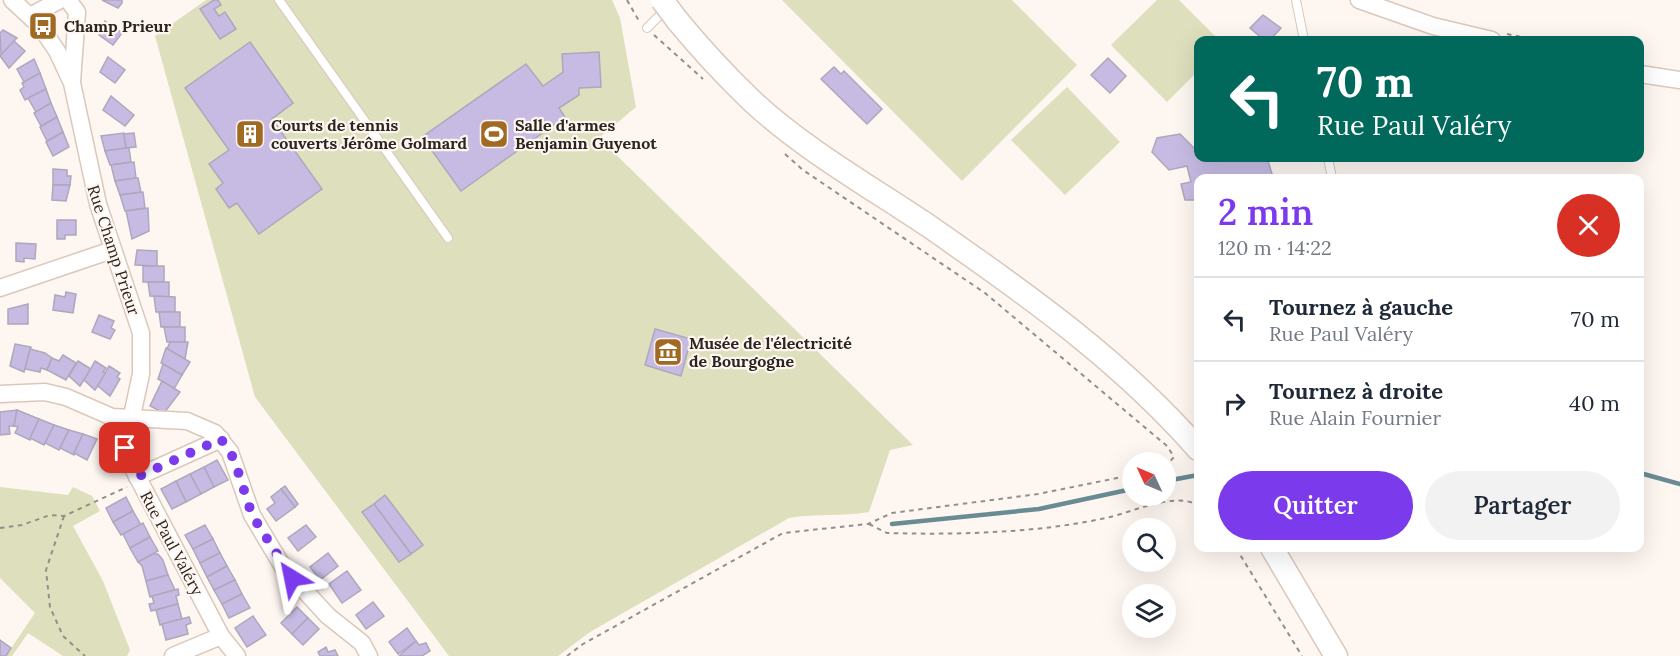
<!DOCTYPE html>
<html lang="fr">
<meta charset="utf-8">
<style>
:root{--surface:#fff;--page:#f2f2f3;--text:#1f2937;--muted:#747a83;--line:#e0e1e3;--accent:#7c3aed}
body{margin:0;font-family:Lora,serif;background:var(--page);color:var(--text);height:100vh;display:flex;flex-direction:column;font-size:22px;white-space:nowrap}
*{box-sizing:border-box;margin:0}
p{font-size:20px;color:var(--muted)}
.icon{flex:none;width:33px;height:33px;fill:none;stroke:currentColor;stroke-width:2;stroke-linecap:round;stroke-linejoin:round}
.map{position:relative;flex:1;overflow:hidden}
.side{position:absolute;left:1194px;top:174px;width:450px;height:378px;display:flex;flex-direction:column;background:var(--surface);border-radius:12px;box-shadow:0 6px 24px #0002}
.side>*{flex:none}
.top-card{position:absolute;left:1194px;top:36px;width:450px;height:126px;border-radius:12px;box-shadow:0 6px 24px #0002;background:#00695c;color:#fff;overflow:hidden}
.needle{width:39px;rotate:314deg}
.tools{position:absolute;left:1122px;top:452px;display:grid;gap:12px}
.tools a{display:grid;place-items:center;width:54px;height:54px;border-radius:50%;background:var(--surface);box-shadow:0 6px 24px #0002;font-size:30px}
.pin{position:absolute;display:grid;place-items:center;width:51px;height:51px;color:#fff;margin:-26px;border-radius:12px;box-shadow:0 3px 9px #0006}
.me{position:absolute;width:66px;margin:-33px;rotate:325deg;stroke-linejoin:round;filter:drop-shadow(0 0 4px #0008)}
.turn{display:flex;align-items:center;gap:21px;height:126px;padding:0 24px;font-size:27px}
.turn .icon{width:78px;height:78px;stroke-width:2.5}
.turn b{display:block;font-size:42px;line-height:51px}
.round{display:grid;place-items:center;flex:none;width:63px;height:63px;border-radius:32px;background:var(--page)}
.overview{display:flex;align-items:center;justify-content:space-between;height:102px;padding:0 24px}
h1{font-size:36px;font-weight:600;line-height:45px;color:var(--accent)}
.action{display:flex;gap:12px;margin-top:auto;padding:12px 24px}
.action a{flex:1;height:69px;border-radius:36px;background:var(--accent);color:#fff;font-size:24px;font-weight:600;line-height:69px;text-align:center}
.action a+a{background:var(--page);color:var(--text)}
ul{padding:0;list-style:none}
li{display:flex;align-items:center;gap:18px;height:84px;padding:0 24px;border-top:2px solid var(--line)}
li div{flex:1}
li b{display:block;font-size:22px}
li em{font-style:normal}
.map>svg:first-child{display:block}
</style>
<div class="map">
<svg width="1680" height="656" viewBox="0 0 1680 656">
<rect width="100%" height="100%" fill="#fef6f1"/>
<g fill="#dddfbd">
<path d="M206 0H612L620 18 636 107 599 138 913 445 890 450 869 512C842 517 815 513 789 518L590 632 558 656H449L255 397 155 36Z"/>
<path d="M782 0H1012L1077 65 962 181Z"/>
<path d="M1157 0H1179L1219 40H1198V71L1167 102 1111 45Z"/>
<path d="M1067 87 1120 142 1065 195 1011 140Z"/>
<path d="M0 487 68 495 73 487 92 496 100 511 73 526 103 581 130 650 127 656H63L28 633 12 656H6L35 613 0 578Z"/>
</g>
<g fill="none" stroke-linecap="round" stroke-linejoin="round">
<g stroke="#698c94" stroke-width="4.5">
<path d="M1640 473 1680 484"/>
<path d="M1166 481 1198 475"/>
<path d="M892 524 1039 509 1132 489"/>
</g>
</g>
<g fill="#c7bbe4" stroke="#ada8bb" stroke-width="1.5">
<path d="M102 0H122V3L118 8Z"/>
<path d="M214 0H218L221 5 214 9 219 16 225 12 236 29 220 39 200 9Z"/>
<path d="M1263 15 1281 28 1270 40H1264L1250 28Z"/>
<path d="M105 21 122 33 113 45 99 35Z"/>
<path d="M3 30 17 38 1 55 0 33Z"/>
<path d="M14 41 25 51 9 68 0 56Z"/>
<path d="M250 42 293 103 272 119 322 189 259 234 237 203 229 208 216 189 223 183 209 164 229 150 185 88Z"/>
<path d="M599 52 601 87 579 88V95L559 108 565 117 461 191 422 137 526 64 543 86 563 72 562 54Z"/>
<path d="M108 57 125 70 115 83 100 72Z"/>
<path d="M1108 58 1126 76 1110 93 1091 75Z"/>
<path d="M34 59 40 73 24 82 17 69Z"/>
<path d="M834 67 841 74 844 71 882 109 867 124 821 79Z"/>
<path d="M40 73 46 89 25 100 20 90 24 87 22 83Z"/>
<path d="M46 89 51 103 36 112 28 98Z"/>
<path d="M111 96 134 115 125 126 103 110Z"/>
<path d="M51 103 57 117 41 126 34 113Z"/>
<path d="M57 117 63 132 47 141 40 127Z"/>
<path d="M63 132 69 147 53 156 46 142Z"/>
<path d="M124 133 126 148 105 151 101 136Z"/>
<path d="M134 133 136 147 126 148 124 134Z"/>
<path d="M1180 134 1194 148 1198 143V158H1267L1273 177 1198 178V200H1185L1181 184 1191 182 1187 166 1169 170 1152 152 1157 138Z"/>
<path d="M126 148H129L131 162 110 165 105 151Z"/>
<path d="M134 162 136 178 115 181 111 165Z"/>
<path d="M53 169 67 170V176H71L70 185H53Z"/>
<path d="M136 178H138L141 192 120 195 115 181Z"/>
<path d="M53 185H70L66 201 52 200Z"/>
<path d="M143 192 145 208 125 211 120 195Z"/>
<path d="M148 208 149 231 132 239 126 211Z"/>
<path d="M57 220H76V235H65V239H57Z"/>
<path d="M16 243 36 244 35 259 24 258V262L16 261Z"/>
<path d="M137 250 157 251V266L135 265Z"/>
<rect x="143" y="266" width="21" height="16"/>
<path d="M148 282H169V297L150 296Z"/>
<path d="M66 292 76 294 73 313 53 310 55 295 65 297Z"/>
<path d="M154 296 175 297V312H156Z"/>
<path d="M28 304V324H8V309Z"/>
<path d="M159 312H180V327H161Z"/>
<path d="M99 315 114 321 111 328 115 330 110 339 92 332Z"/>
<path d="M164 327H185V342H167Z"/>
<path d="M655 329 691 339 681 376 645 365Z"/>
<path d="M170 342H188L185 359 167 349Z"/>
<path d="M15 344 31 347 24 372 10 366Z"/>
<path d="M166 348 190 362 182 375 161 363Z"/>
<path d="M30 349 45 353 52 358 47 370 41 368 40 372 25 369Z"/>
<path d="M63 355 76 363 66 380 47 370 52 358 59 361Z"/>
<path d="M78 361 91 369 80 386 69 376Z"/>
<path d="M95 361 106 368 103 372 106 373 95 390 84 380Z"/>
<path d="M163 364 182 375 174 389 158 379Z"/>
<path d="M109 366 120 373 117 377 120 379 110 396 98 386Z"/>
<path d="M162 381 180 392 164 413 150 406Z"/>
<path d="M17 410 14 426H9L10 434 0 435V412Z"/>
<path d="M17 410 39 419 30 440 15 433 18 427 14 426Z"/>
<path d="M39 419 54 425 44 445 30 438Z"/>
<path d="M54 425 69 430 59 450 45 443Z"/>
<path d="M69 430 83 434 74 455 60 448Z"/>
<path d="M83 434 97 439 87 460 74 453Z"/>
<path d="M217 460 228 480 214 487 204 467Z"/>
<path d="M204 467 214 487 201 494 190 474Z"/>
<path d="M190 474 201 494 186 502 176 481Z"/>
<path d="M176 481 186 502 172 509 161 489Z"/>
<path d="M285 486 298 504 295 507 281 489Z"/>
<path d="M281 489 295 507 276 521 267 509 275 503 271 497Z"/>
<path d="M385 495 423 545 411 554 374 504Z"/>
<path d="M126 497 133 511 113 522 106 508Z"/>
<path d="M374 504 411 554 399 562 362 512Z"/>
<path d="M133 511 141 525 121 535 113 522Z"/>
<path d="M143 523 150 537 130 548 123 534Z"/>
<path d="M205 525 213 539 193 549 185 535Z"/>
<path d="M306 525 316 537 298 551 288 538Z"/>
<path d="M150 537 158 551 138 562 130 548Z"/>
<path d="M213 539 220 553 200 563 193 549Z"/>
<path d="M220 553 227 566 207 577 200 563Z"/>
<path d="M328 553 338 566 320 580 310 567Z"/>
<path d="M153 554H158L163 560 168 575 146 581 142 566 138 562Z"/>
<path d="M227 566 235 580 214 590 207 577Z"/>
<path d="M347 571 361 590 342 603 329 584Z"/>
<path d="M168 575 175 590 150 597 146 581Z"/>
<path d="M235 580 242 594 222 604 214 590Z"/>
<path d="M178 589 179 595 176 596 178 604 151 611 149 604 154 603 152 596Z"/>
<path d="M242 594 250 608 229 618 222 604Z"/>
<path d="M373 602 384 616 366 629 356 615Z"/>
<path d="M178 604 182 619 160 625 156 610Z"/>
<path d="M297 607 308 618 292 634 281 623Z"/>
<path d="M253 616 266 635 247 647 235 628Z"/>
<path d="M189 617 191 623 186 625 188 634 166 640 162 624Z"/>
<path d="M308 618 319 629 303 645 292 634Z"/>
<path d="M407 628 416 641 398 654 389 642Z"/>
<path d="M0 640 11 648 6 656H0Z"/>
<path d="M416 641 419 645 426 643 430 651 422 656H399Z"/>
<path d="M326 647 328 652 335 650 338 656H320L318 652Z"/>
</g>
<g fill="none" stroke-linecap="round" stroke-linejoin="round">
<g stroke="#dac8bb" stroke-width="10">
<g id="lane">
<path d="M279 0 448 238"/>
<path d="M1296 0 1304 40"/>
<path d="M647 28 660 15"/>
<path d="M1328 158 1332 178"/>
</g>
</g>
<g stroke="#dac8bb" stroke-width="19">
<g id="street">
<path d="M12 0 40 26 57 51 72 83 98 204 141 333V374L125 448 126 455 221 636 237 656"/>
<path d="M68 0 77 12 72 82"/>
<path d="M1359 0 1433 26 1492 40"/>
<path d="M30 16 60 0"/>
<path d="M1640 74 1680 80"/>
<path d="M0 288 112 250"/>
<path d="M0 394 45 392 66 397 112 417 187 421 215 433 230 452 252 515 283 567 328 616 362 643 369 656"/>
<path d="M137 477 221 439"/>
<path d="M173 656 221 636"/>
</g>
</g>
<g stroke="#dac8bb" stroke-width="25">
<g id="secondary">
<path d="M677 20C700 48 725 75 751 100 803 149 874 189 933 229 1028 295 1122 362 1198 449"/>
<path d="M1272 548 1336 656"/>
</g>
</g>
<g stroke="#968e89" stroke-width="2" stroke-dasharray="4.5 4.5" stroke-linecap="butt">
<path d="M627 0 639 21"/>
<path d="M1507 34 1536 40"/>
<path d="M654 35 703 79"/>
<path d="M785 154 803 170 985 293 1167 446 1174 457 1166 466"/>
<path d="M64 516 46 570 50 607 63 636 85 656"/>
<path d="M869 524 887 533C958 535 1041 533 1110 517 1135 511 1174 492 1198 505"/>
<path d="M0 528 22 525 50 515 64 516 127 487"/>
<path d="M1236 548 1302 656"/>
<path d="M567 656 583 644 783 533 868 524 892 513 1038 494 1132 475"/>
</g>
<use href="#lane" stroke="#fff" stroke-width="8"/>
<use href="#street" stroke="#fff" stroke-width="16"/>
<use href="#secondary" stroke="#fff" stroke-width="22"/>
<g stroke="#dac8bb" stroke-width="25" stroke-linecap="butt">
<path id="secondary-bridge" d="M662 0 677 20"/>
</g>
<use href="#secondary-bridge" stroke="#fff" stroke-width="22"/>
</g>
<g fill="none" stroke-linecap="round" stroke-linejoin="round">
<path stroke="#7c3aed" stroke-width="10" stroke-dasharray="0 18" d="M125 448 137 477 221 439 234 459 252 515 292 578"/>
</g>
<defs>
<g id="bus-square" transform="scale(1.5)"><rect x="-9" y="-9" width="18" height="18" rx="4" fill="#a06924" stroke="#fef6f1"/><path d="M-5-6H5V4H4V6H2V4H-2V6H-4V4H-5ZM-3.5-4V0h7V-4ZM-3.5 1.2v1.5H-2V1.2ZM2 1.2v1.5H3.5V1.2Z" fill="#fff"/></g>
<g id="building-square" transform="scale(1.5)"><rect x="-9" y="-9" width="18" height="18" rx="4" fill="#a06924" stroke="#fef6f1"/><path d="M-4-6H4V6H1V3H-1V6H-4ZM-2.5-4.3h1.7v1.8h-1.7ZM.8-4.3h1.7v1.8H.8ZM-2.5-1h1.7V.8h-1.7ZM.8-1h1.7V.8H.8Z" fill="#fff"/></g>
<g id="stadium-square" transform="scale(1.5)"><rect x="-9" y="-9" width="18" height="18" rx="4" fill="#a06924" stroke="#fef6f1"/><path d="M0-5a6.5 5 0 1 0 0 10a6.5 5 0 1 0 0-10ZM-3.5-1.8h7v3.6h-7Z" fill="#fff"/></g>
<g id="museum-square" transform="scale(1.5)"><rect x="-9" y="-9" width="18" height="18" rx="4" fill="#a06924" stroke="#fef6f1"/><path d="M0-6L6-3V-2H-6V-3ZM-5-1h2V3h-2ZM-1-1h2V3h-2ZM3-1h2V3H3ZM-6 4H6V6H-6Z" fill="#fff"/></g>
</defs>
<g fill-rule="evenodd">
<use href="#bus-square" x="43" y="26"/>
<use href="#building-square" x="250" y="134"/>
<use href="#stadium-square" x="494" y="134"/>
<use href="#museum-square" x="668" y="352"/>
</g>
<g text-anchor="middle" stroke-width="4.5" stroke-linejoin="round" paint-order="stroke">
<g font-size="16" font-weight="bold" fill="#2b241f" stroke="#fef6f1" text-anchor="start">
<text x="64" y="32">Champ Prieur</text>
<text x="271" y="131">Courts de tennis<tspan x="271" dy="18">couverts Jérôme Golmard</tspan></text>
<text x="515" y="131">Salle d'armes<tspan x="515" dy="18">Benjamin Guyenot</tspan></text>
<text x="689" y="349">Musée de l'électricité<tspan x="689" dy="18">de Bourgogne</tspan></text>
</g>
<g font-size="16" fill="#2b241f" stroke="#fef6f1">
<text transform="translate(114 250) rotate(72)" y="6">Rue Champ Prieur</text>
<text transform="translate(172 543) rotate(62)" y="6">Rue Paul Valéry</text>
</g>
</g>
</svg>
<div class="tools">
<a><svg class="needle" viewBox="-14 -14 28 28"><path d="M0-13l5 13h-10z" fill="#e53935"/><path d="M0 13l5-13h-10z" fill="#747a83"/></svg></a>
<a><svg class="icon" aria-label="search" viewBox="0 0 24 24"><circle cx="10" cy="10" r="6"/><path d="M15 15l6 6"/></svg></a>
<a><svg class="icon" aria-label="layers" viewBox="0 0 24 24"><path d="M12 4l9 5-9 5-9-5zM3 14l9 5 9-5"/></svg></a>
</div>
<div class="pin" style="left:125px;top:448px;background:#d93025"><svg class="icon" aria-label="arrive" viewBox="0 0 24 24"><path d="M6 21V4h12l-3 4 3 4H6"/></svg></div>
<svg class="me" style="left:292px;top:578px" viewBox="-20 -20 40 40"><path d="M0-17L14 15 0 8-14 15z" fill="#7c3aed" stroke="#fff" stroke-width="4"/></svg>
<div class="top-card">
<div class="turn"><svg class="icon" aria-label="left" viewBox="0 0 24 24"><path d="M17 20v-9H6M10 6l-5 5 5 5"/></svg><div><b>70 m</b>Rue Paul Valéry</div></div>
</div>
<section class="side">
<div class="overview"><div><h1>2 min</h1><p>120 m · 14:22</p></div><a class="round" style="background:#d93025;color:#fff"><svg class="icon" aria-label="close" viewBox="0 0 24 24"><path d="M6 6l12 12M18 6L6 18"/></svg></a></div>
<ul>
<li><svg class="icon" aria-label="left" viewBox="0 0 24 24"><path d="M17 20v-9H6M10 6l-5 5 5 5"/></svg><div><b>Tournez à gauche</b><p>Rue Paul Valéry</p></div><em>70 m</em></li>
<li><svg class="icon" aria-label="right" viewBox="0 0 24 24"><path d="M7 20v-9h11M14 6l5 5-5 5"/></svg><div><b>Tournez à droite</b><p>Rue Alain Fournier</p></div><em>40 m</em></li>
</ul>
<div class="action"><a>Quitter</a><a>Partager</a></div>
</section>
</div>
